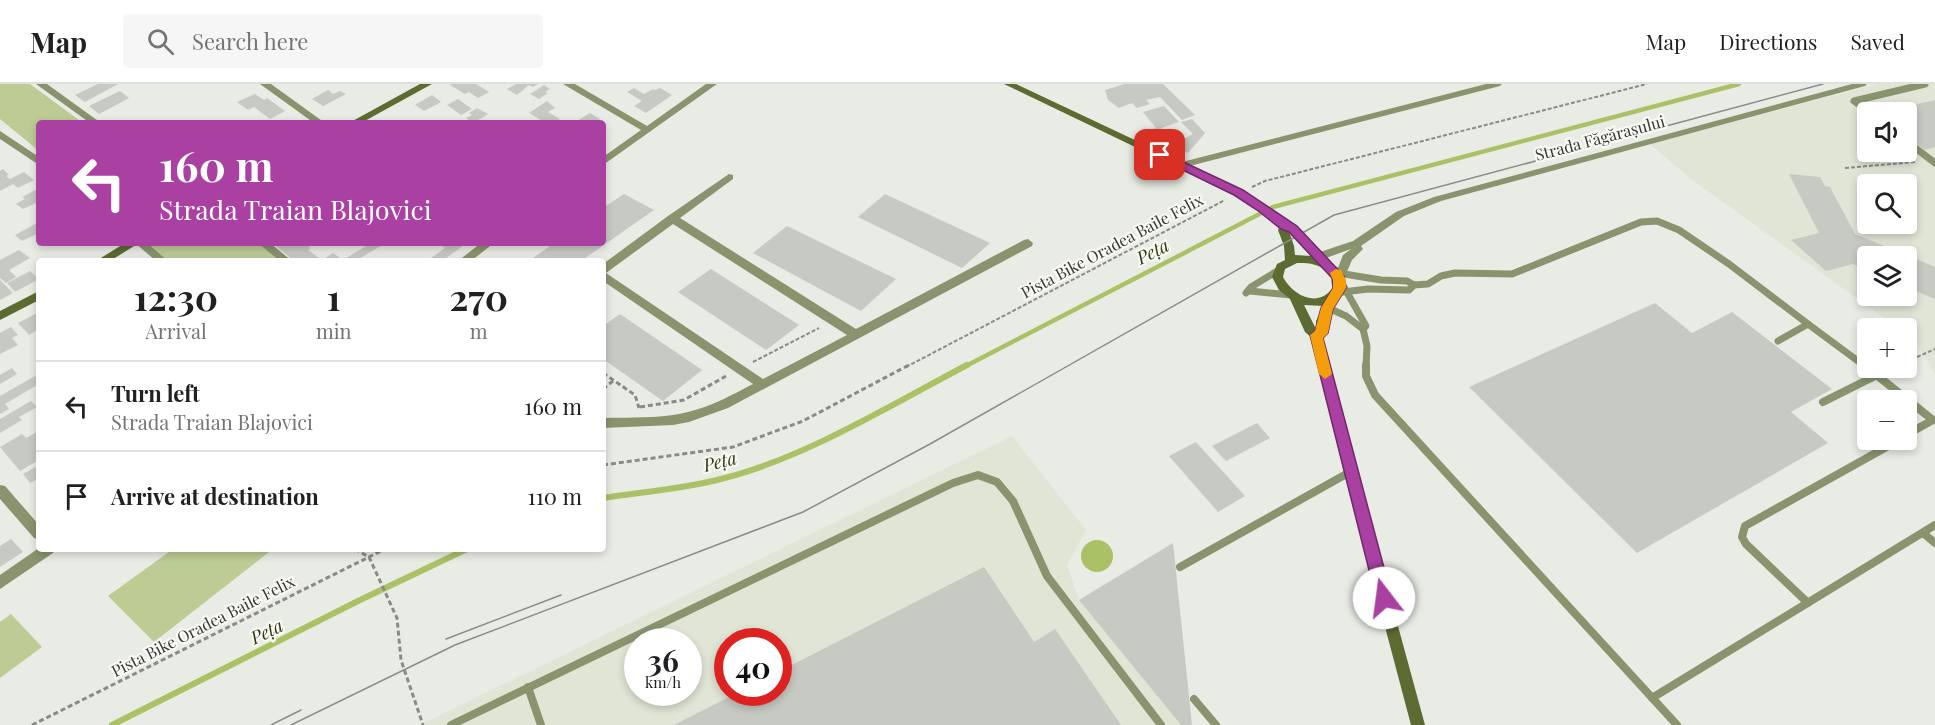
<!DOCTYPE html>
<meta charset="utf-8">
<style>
:root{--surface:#fff;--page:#f6f6f6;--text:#202124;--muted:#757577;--line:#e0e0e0}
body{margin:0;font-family:"Playfair Display",serif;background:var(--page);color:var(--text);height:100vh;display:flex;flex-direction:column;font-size:22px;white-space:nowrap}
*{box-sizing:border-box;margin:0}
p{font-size:20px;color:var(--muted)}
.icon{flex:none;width:33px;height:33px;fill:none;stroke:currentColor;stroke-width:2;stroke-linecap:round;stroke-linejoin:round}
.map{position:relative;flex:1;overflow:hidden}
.details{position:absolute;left:36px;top:174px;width:570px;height:294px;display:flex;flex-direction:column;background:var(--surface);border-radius:6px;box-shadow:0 3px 9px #0003}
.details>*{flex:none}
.guide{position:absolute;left:36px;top:36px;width:570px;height:126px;border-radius:6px;box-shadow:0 3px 9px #0003;background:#aa40a1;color:#fff;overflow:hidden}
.fabs{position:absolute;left:1857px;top:18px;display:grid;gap:12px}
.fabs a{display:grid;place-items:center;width:60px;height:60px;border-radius:6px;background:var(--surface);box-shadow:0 3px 9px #0003;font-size:30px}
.speed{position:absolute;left:624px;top:544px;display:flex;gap:12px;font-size:30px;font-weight:700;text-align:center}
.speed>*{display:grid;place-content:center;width:78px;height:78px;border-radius:50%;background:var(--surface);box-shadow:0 3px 9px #0003;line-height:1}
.speed small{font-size:15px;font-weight:400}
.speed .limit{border:9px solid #d22;background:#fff;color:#111}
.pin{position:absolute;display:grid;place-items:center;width:51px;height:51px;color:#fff;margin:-26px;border-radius:12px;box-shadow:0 3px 9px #0006}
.me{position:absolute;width:66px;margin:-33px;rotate:345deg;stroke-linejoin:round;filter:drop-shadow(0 0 4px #0008)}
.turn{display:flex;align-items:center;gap:21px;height:126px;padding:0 24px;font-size:27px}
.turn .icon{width:78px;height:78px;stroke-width:2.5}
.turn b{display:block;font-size:42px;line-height:51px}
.eta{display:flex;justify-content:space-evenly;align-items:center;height:102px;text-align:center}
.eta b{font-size:36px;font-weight:700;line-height:42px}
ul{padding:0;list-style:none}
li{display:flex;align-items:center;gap:18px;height:90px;padding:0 24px;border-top:2px solid var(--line)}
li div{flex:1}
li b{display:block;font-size:22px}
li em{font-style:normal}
header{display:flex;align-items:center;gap:36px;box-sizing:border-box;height:84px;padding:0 30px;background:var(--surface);border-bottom:2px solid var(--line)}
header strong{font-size:28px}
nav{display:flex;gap:33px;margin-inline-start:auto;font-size:21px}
.search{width:420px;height:54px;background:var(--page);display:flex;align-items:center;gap:15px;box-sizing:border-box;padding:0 21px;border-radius:6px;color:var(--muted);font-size:22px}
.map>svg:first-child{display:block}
</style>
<header>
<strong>Map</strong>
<div class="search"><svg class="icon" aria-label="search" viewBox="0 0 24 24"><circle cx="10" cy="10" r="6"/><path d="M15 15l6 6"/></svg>Search here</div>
<nav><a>Map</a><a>Directions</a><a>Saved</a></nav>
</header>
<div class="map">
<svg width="1935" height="641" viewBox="0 0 1935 641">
<rect width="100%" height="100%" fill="#e9ece5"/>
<g fill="#e0e5d6" fill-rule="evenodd">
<path d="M1877 0H1935V291L1917 258 1907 251 1906 244H1898L1691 95 1650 60ZM1868 28H1906V68H1868ZM1868 100H1906V140H1868ZM1868 172H1906V212H1868Z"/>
<path d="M1012 352 1086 446 1067 481 1079 516 1181 641H420ZM638 558H688V609H638ZM728 558H778V609H728Z"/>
</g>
<g fill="#bccc94">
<path d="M0 0H30L83 39H39V67L0 35Z"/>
<path d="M140 159H263L287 177H163Z"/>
<path d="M173 465H273L154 558 108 512Z"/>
<path d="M11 530 42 563 0 594V538Z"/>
</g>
<circle fill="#aac265" cx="1097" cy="472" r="16"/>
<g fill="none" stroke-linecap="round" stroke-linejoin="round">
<path stroke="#aac265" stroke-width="4.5" d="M964 283 1273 123 1739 0"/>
<g stroke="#aac265" stroke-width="6">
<path d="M603 414C642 408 683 405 721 395 805 374 891 321 967 281"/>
<path d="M112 641 360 516 467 465"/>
</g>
</g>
<g fill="#c7c9c3">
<path d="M98 0H118L85 18 75 11Z"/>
<path d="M452 0H476L489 8 478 14 469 8 465 10 450 1Z"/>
<path d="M516 0H538L533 3 529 1 517 11 507 5Z"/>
<path d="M1125 0H1163L1195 31 1182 36 1160 13 1146 16 1150 20 1137 24 1132 19 1119 24 1108 16 1105 6Z"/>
<path d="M544 1 550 5 545 8 548 9 539 15 530 10Z"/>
<path d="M634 4 644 10 653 5 655 6 660 4 672 11 646 29 634 22 642 17 627 8Z"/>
<path d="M328 6 333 10 340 7 346 10 323 22 312 15Z"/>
<path d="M120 7 129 14 99 30 89 22Z"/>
<path d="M255 10 264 16 267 14 285 27 270 35 254 23 248 26 237 18Z"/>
<path d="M432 11 441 18 424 27 415 21Z"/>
<path d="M458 15 472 25 461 31 447 21Z"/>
<path d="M1935 16V63L1925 66 1906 52V28H1884Z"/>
<path d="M547 17 555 24 548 28 560 35 554 39H546L529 29Z"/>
<path d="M1164 22 1179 38 1161 44 1169 49 1159 55 1146 49 1156 44 1143 28Z"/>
<path d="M477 24 488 30 473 39 466 34 472 31 469 29Z"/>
<path d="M590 29 600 35 594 39 577 37Z"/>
<path d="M1192 35 1205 49 1188 69 1165 58 1173 53 1179 57 1193 50 1181 38Z"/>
<path d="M3 85 9 91 6 92 10 95 24 88 34 96 18 104 13 100 0 107V87Z"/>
<path d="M1789 90 1820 93 1825 102 1830 103 1855 150 1935 183V215L1906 203V172H1868V186L1853 180 1826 187 1791 156 1819 149Z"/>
<path d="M39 104V121L36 119 23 125 16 120 25 115 22 113Z"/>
<path d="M624 110 654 126 581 177H529L554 159H603V124Z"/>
<path d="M885 110 990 159 962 184 858 133Z"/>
<path d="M39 138V149L22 157 15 151Z"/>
<path d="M787 142 896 195 861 227 753 169Z"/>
<path d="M281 159H304L311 164 308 166 322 176 333 169 343 176 371 159H386L355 177H294L276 162Z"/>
<path d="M442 159H467L442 177H427L445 164 442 162Z"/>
<path d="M19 166 30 174 9 186 16 193 6 199 0 194V176Z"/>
<path d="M711 185 799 241 766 266 678 208Z"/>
<path d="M30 187 39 195 15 208 7 199Z"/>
<path d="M0 196 13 209 0 216Z"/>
<path d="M1655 219 1692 249 1732 228 1832 305 1791 328 1828 359 1637 469 1469 303Z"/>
<path d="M39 228V245L29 251 18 239Z"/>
<path d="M620 230 702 286 663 317 603 275V242Z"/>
<path d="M11 243 18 251 12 254 18 261 0 270V249Z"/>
<path d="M12 284 17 290 0 300V291Z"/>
<path d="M35 292 39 296V300L5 320 9 325 0 330V312Z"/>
<path d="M31 317 37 323 19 333 22 336 0 349V335Z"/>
<path d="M1257 339 1270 354 1226 377 1212 362Z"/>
<path d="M39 347V376L20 387 0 363 22 350 26 354Z"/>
<path d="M1196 358 1245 412 1218 428 1169 372Z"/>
<path d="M39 381V394L30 399 23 390Z"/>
<path d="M11 455 23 468 0 483V462Z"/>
<path d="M1173 459 1192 641H1181L1079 516Z"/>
<path d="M984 483 1034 558 1055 545 1121 641H674L737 609H778V588Z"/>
</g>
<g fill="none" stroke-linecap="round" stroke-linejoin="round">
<g stroke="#8a8b87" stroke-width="2" stroke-dasharray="4 2" stroke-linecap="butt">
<path d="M1845 84 1915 78"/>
<path d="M1252 103 1265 97 1647 0"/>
<path d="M753 278 819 244"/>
<path d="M1906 278 1935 265"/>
<path d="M906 283 1225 116"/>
</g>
<g stroke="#8a8b87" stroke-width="3" stroke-dasharray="5 3" stroke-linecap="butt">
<path d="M603 289 635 311 639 324"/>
<path d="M603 305 613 297"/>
<path d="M640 323 684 316 726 292"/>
<path d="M603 381 733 363 803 337 909 281"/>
<path d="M355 465 369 473 397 534 401 576 423 641"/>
<path d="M32 641 385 465"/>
</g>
<g stroke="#89946f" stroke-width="7">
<path d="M1869 28 1854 17 1925 0"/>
<path d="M1906 57 1935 79"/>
<path d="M1338 189 1381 196 1407 197 1414 201 1428 200 1441 192 1455 189 1512 190 1641 138 1657 137 1679 146 1729 180 1808 240"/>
<path d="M1340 196 1366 242 1363 245 1367 262 1366 283"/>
<path d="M1250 207 1291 211"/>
<path d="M1343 208 1368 205 1409 206 1414 201"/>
<path d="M1246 209 1251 203 1279 186"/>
<path d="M1326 223 1346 232 1363 245"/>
<path d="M1778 257 1808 240 1866 283"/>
</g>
<g stroke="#89946f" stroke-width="8">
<path d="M1366 281V292L1375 311 1677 641"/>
<path d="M1864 281 1933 336 1906 351"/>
<path d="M1823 318 1877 291"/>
<path d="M1923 449 1935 459"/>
<path d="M1180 483 1350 388"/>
<path d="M1808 519 1746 460 1742 453 1745 442 1899 356"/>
<path d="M528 603 541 641"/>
<path d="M1652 614 1935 441"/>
<path d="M1194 615 1216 641"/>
<path d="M451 641 953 399 978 391 997 398 1013 417 1047 492 1161 641"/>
</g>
<g fill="#89946f" fill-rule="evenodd">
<path d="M36 0H47L101 39H90Z"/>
<path d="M260 0H271L325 39H314Z"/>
<path d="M563 0H575L647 42 706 0H717L603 81V73L641 46Z"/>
<path d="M1486 0H1502L1500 2 1182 84 1177 81 1182 78Z"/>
<path d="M1852 0H1867L1865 2 1441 117 1404 132 1361 162 1363 165 1352 176 1343 197 1339 198 1334 194 1343 171 1351 165 1312 179 1307 175 1308 172 1353 157 1396 128 1434 113Z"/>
<path d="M0 47 39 73V81L0 55Z"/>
<path d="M729 90 733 91V95L680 134 856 245 1024 156 1028 155 1033 159 1032 162 728 324 689 338 673 341 603 344V334C631 333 661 335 688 328 712 322 732 311 753 300L603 197V180L668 132ZM673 140 847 251 763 295 606 189Z"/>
<path d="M135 159H147L168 177H156Z"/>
<path d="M258 159H270L292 177H280Z"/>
<path d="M481 159H494L471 177H458Z"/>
<path d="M0 401 5 402 39 441V456L34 454 0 415Z"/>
<path d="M39 464 55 465 53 469 0 505V491Z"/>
</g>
<g fill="#5c6b31" fill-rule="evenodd">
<path d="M420 0H432L361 39H349Z"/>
<path d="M1004 0H1016L1243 107 1297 142 1329 177 1338 184 1345 200 1328 237 1327 249 1322 253 1356 388 1425 641H1411L1344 388 1311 253 1305 248 1290 215 1279 206 1272 193 1277 180 1285 176 1284 162 1278 146 1280 141 1235 111ZM1289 147V148L1311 172 1295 171 1294 162ZM1297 179C1314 178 1329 183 1335 200 1322 225 1294 214 1283 193L1285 185ZM1304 221 1324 222 1316 237V245Z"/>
<path d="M125 159H139L110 177H96Z"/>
<path d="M39 207V216L0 236V227Z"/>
</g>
<g stroke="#8b8c88" stroke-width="1.5">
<path d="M446 555 561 511"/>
<path d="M271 641 301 626"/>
<path d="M291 641 455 561 803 428 930 360 1334 131 1823 0"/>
</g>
</g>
<path fill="#aa40a1" stroke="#6e2a69" stroke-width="1.5" d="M1160 67 1243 106 1297 142 1344 192 1346 204 1333 225 1328 249 1323 254 1392 514 1389 519 1384 521 1378 519 1376 514 1310 251 1315 247 1321 224 1333 204 1332 194 1289 148 1281 145 1257 126 1234 111 1156 73 1155 71Z"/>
<path fill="#f59e0b" d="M1336 185 1341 186 1346 196V204L1333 225 1328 249 1323 254 1332 290 1325 295 1319 290 1310 251 1315 247 1321 224 1333 204V196L1330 189Z"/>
<g text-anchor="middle" stroke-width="4.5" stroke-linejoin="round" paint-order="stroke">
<g font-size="16" fill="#373735" stroke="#f7f9f2">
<text transform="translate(1600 54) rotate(-15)" y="6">Strada Făgărașului</text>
<text transform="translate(1112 162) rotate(-28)" y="6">Pista Bike Oradea Baile Felix</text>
<text transform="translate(203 542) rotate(-27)" y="6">Pista Bike Oradea Baile Felix</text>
</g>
<g font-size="18" font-style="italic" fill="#2f3811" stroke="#f7f9f2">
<text transform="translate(1153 168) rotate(-27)" y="6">Peța</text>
<text transform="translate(720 378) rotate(-14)" y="6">Peța</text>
<text transform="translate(267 548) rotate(-26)" y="6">Peța</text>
</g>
</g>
</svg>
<div class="fabs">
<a><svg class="icon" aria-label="sound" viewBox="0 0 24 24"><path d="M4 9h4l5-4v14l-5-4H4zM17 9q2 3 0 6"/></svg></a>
<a><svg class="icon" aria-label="search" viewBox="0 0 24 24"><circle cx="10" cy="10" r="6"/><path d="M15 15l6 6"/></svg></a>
<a><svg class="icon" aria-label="layers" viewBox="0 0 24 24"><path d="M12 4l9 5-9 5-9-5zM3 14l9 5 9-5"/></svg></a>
<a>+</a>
<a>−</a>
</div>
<div class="speed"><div>36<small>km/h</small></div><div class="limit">40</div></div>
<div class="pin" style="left:1160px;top:71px;background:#d93025"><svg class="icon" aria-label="arrive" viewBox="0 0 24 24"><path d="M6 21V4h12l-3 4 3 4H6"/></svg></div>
<svg class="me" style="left:1384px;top:514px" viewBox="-20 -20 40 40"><circle r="19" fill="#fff"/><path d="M0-13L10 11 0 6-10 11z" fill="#aa40a1"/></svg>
<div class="guide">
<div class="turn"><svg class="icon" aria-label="left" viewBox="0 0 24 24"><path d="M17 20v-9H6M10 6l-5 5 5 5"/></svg><div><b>160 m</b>Strada Traian Blajovici</div></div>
</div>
<section class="details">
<div class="eta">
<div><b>12:30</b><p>Arrival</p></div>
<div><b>1</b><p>min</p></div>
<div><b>270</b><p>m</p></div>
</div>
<ul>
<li><svg class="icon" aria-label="left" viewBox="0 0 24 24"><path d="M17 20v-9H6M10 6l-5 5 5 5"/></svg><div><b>Turn left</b><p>Strada Traian Blajovici</p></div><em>160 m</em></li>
<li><svg class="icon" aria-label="arrive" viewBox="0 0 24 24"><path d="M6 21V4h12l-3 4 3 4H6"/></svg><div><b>Arrive at destination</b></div><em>110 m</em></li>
</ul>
</section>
</div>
